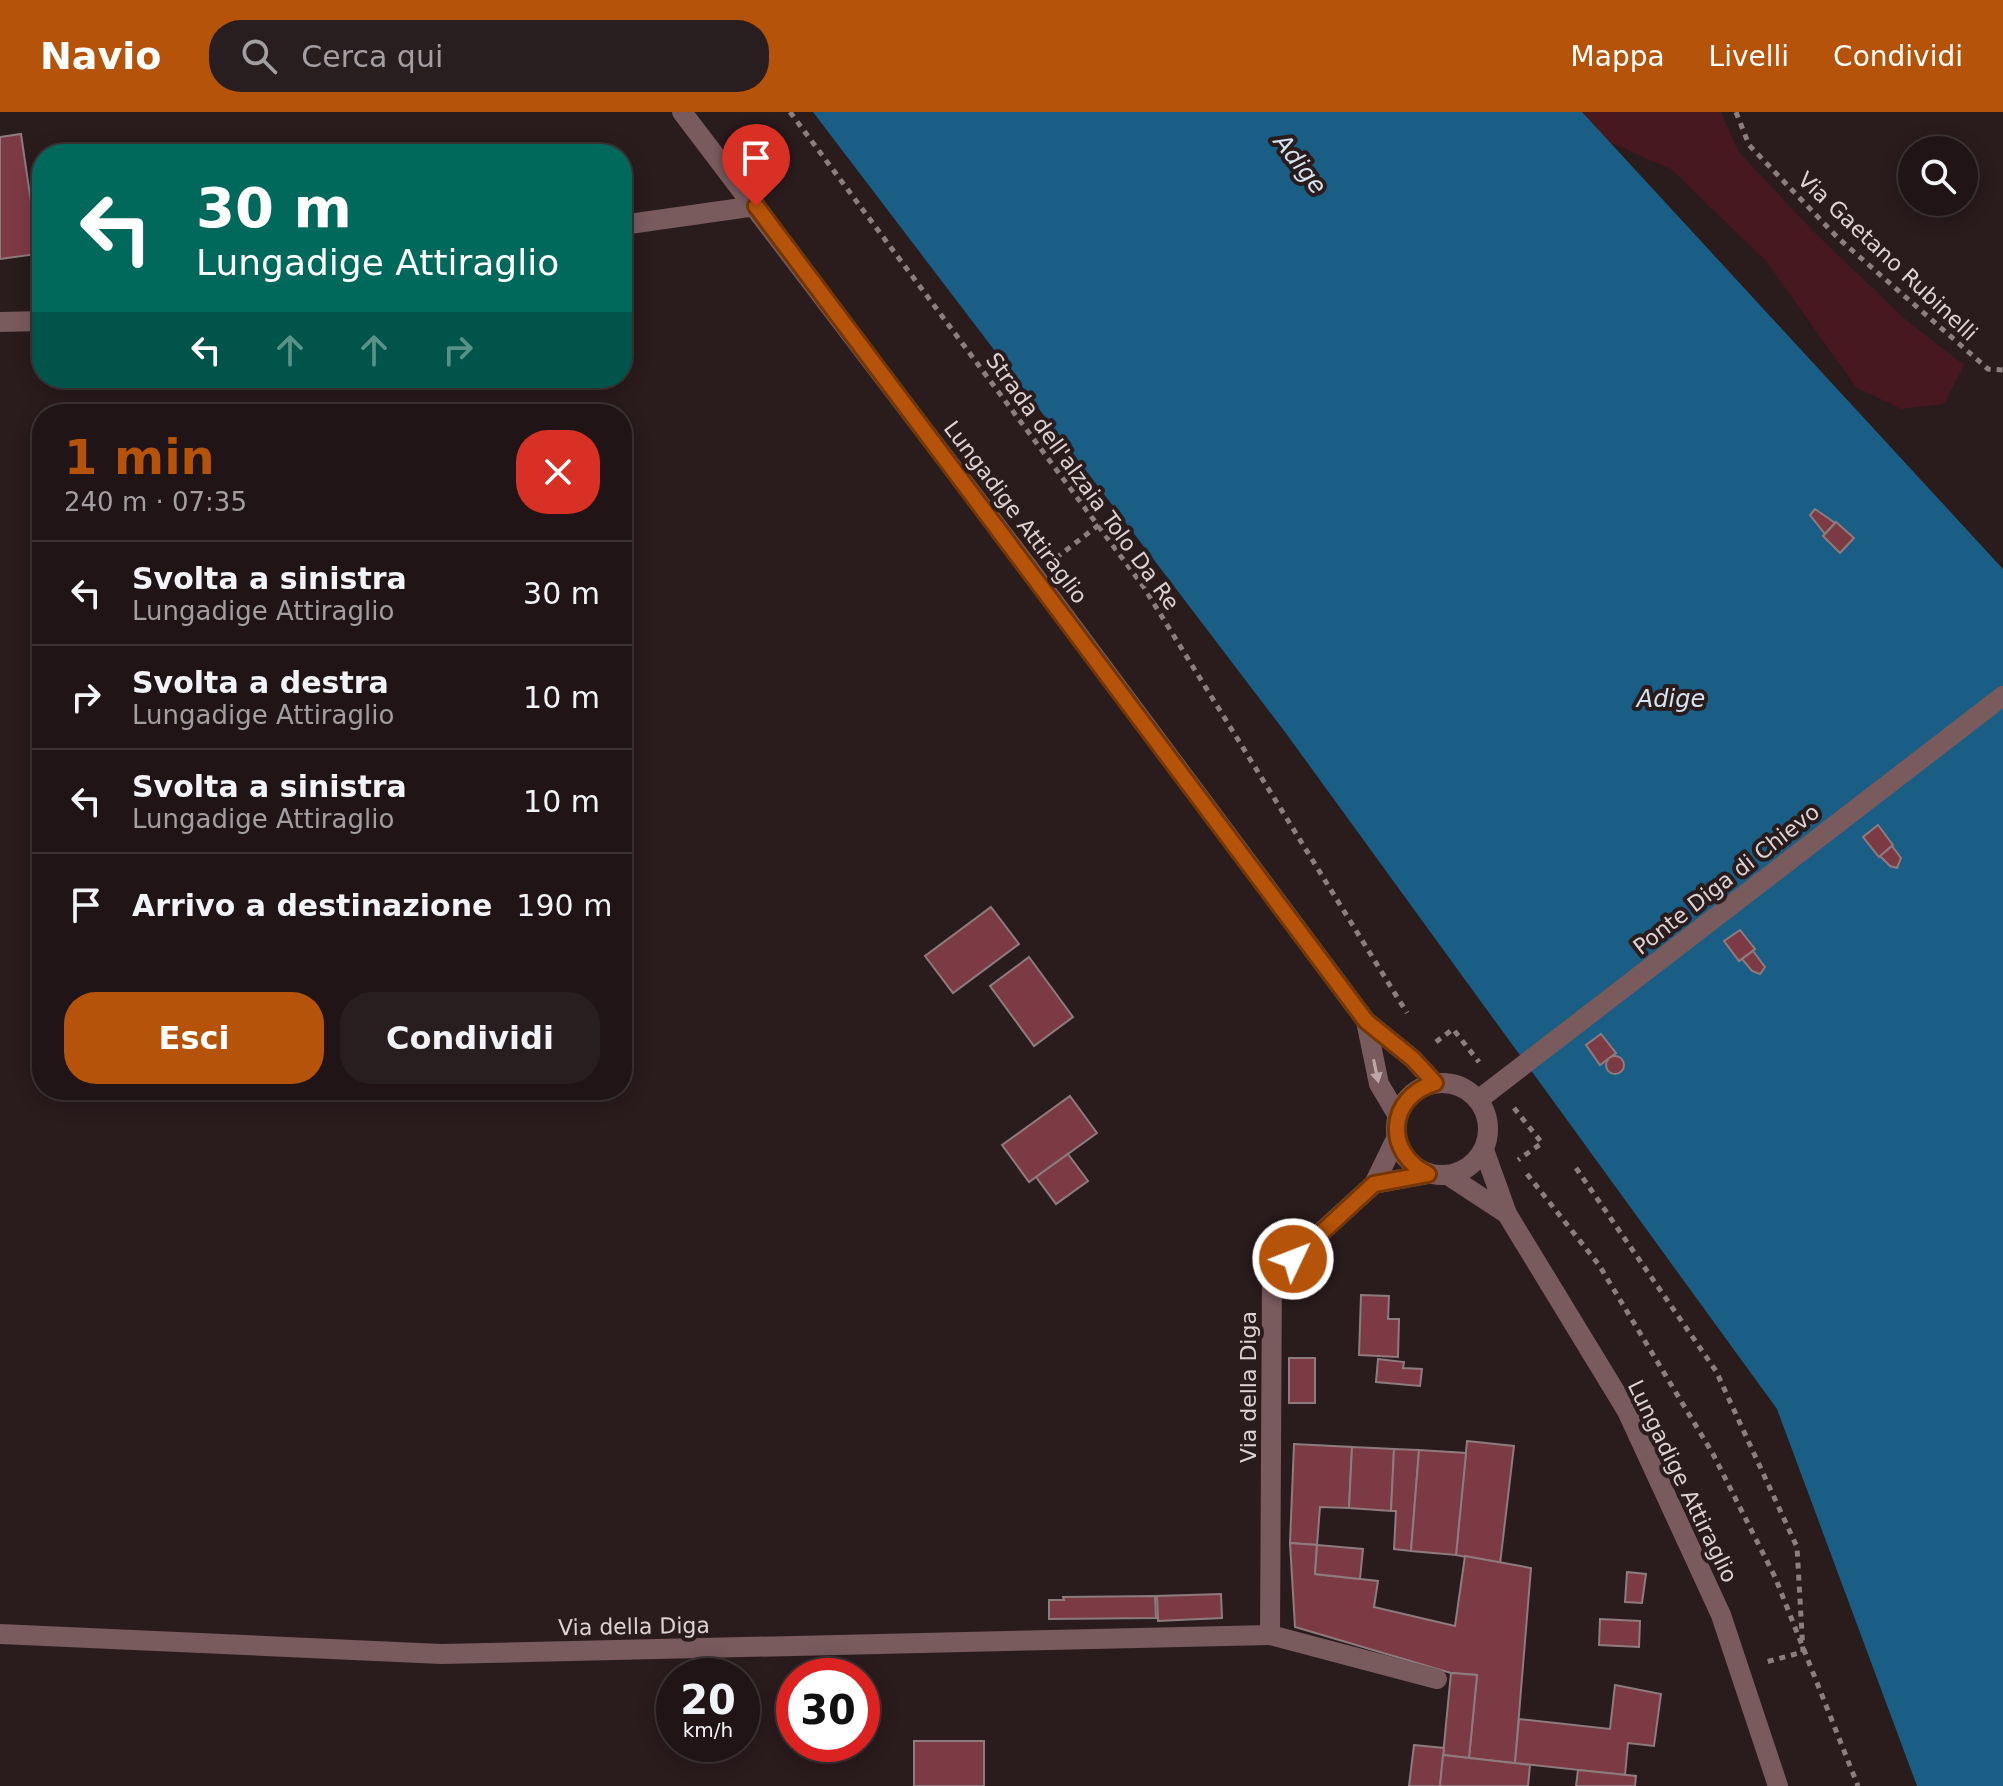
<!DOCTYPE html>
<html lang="it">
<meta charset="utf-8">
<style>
:root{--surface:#201416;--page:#281d1f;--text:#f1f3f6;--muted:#a29ea1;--line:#3d3335;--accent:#b45309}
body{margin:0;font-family:"DejaVu Sans",sans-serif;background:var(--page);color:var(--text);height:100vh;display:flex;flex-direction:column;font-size:30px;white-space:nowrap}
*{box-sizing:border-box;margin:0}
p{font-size:26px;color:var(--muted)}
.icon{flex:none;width:44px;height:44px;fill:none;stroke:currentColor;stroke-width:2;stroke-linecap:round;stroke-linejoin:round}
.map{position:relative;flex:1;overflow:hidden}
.details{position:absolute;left:32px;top:292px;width:600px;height:696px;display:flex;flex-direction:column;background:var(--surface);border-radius:32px;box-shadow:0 4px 20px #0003,0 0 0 2px var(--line)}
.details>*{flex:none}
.top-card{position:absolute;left:32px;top:32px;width:600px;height:244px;border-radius:32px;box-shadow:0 4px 20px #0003,0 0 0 2px var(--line);background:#00695c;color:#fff;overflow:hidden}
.buttons{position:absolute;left:1898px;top:24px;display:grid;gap:16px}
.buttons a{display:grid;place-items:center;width:80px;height:80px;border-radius:50%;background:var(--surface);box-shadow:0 4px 20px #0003,0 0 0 2px var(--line);font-size:40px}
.speed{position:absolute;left:656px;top:1546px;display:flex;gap:16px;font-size:40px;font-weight:700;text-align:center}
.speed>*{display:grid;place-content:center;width:104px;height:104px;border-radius:50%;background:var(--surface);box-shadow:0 4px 20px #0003,0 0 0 2px var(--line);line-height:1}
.speed small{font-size:20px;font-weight:400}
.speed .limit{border:12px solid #d22;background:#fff;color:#111}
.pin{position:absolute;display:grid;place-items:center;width:68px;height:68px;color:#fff;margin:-82px -34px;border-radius:50% 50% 50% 0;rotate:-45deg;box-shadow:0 0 8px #0007}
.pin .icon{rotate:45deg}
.me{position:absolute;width:88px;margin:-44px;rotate:47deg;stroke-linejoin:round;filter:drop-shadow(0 0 6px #0008)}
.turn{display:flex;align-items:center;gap:28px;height:168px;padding:0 32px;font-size:36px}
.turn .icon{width:104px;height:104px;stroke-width:2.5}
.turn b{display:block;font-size:56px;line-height:68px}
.lanes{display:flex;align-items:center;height:76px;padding:0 32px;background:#0003;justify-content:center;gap:40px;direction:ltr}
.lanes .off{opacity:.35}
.round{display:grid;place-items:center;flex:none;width:84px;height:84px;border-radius:32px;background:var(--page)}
.summary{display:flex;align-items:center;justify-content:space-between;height:136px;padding:0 32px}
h1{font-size:48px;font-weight:700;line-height:60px;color:var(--accent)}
.primary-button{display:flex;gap:16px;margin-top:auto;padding:16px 32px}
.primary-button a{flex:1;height:92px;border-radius:32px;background:var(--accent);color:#fff;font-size:32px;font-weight:700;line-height:92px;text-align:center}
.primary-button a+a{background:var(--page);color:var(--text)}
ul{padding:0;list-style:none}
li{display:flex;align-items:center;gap:24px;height:104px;padding:0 32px;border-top:2px solid var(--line)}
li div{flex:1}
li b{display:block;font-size:30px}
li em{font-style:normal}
header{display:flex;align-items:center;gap:48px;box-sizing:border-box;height:112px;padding:0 40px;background:var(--accent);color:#fff}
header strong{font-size:38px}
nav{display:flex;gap:44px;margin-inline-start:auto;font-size:28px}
.search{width:560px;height:72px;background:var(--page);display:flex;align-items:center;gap:20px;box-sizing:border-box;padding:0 28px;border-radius:32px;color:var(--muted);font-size:30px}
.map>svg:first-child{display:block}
</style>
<header>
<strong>Navio</strong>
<div class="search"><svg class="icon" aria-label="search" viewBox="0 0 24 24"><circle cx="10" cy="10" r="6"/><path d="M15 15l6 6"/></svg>Cerca qui</div>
<nav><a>Mappa</a><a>Livelli</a><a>Condividi</a></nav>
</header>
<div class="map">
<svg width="2003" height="1674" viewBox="0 0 2003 1674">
<rect width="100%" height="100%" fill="#2a1b1d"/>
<path fill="#481821" d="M1580 0H1721L1738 39 1814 120 1904 206 1964 253 1944 292 1901 297 1856 275 1767 150 1671 57 1600 26Z"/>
<path fill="#1a5e86" d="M813 0H1582L2003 457V1674H1917L1777 1297 1285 620Z"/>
<g fill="#7c3a45" stroke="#8e7b7d" stroke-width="2">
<path d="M21 22 31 90 42 88V133H36L37 142 0 147V25Z"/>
<path d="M1815 397 1835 411 1825 422 1810 403Z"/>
<path d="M1836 410 1854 426 1840 441 1823 424Z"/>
<path d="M1878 713 1893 733 1879 745 1863 725Z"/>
<path d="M1892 734 1901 746 1897 756 1890 754 1880 744Z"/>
<path d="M991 795 1019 832 953 881 925 844Z"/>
<path d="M1740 818 1755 837 1739 849 1724 829Z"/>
<path d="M1753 839 1765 855 1760 862 1752 859 1742 847Z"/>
<path d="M1029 845 1073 905 1034 934 990 874Z"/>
<path d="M1601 922 1616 941 1600 953 1586 933Z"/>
<circle cx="1615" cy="953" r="9"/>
<path d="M1070 984 1097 1021 1029 1070 1002 1033Z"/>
<path d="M1068 1042 1088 1069 1056 1092 1036 1065Z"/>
<path d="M1361 1183 1389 1184 1388 1207H1399L1398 1245 1359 1243Z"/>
<rect x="1289" y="1246" width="26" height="45"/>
<path d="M1378 1247 1404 1250 1403 1256 1422 1257 1420 1274 1376 1270Z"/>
<path d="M1467 1329 1514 1334 1500 1452 1456 1443Z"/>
<path d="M1294 1332 1352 1335 1349 1396 1320 1395 1317 1433 1290 1431Z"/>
<path d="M1352 1335 1394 1337 1391 1399 1349 1396Z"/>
<path d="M1394 1337 1419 1338 1411 1439 1394 1437 1396 1399H1391Z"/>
<path d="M1419 1338 1466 1341 1456 1443 1411 1439Z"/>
<path d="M1290 1431 1317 1433 1315 1462 1378 1469 1374 1495 1455 1514 1465 1444 1531 1456 1515 1651 1469 1646 1477 1563 1451 1561 1295 1515Z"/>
<path d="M1317 1433 1363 1437 1360 1467 1315 1462Z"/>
<path d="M1627 1460 1646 1462 1642 1491 1625 1490Z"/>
<path d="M1221 1482 1222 1506 1158 1509 1157 1484Z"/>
<path d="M1155 1484 1156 1506 1049 1507V1488H1064L1063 1485Z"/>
<path d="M1600 1507 1640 1509 1639 1535 1599 1533Z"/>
<path d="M1451 1561 1477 1563 1469 1646 1443 1643Z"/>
<path d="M1615 1573 1661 1582 1654 1634 1628 1631 1625 1663 1515 1651 1519 1607 1610 1617Z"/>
<rect x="914" y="1629" width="70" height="45"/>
<path d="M1414 1633 1444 1636 1440 1674H1409Z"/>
<path d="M1443 1643 1530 1653 1528 1674H1440Z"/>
<path d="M1578 1658 1636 1664 1635 1674H1576Z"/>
</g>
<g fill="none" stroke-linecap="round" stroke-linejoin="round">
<g stroke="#8b7e7f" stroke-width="5" stroke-dasharray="6 6" stroke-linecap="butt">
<path d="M790 0 1143 474 1407 901"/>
<path d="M1736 0 1749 33 1838 126 1988 257 2003 258"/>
<path d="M1056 446 1100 412"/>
<path d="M1436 930 1453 917 1479 950"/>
<path d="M1514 996 1542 1031 1518 1048"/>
<path d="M1576 1056 1716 1259 1797 1435 1803 1540 1766 1550"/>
<path d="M1527 1062 1599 1153 1713 1342 1775 1465 1858 1674"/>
</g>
<g stroke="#795a5d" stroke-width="20">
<path d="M682 0 1034 463 1366 909 1413 947 1435 971"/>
<path d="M622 113 756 94"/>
<path d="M0 210 42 209"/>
<path d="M1366 909 1379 972 1398 1004"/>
<circle cx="1442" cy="1017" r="46"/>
<path d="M1478 988 2003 584"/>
<path d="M1484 1038 1507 1102 1627 1299 1721 1503 1778 1674"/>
<path d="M1449 1064 1507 1102"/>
<path d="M1374 1072 1428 1062"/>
<path d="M0 1522 441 1542 1270 1523 1272 1165 1374 1072 1396 1027"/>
<path d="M1270 1523 1437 1567"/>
</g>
</g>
<defs><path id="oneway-solid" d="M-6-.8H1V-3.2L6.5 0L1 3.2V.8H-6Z" transform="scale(2)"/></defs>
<use fill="#bba9aa" href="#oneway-solid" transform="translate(1376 959) rotate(78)"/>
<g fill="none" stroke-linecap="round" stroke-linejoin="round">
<g stroke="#753606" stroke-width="20">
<path id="route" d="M756 94 1366 909 1413 947 1435 971C1387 985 1384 1041 1428 1062L1374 1072 1293 1147"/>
</g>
<use href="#route" stroke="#b45309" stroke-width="14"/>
</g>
<g text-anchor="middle" stroke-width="8" stroke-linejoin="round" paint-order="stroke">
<g font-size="22" fill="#ded3d4" stroke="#2a1b1d">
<text transform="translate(1888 144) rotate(43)" y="8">Via Gaetano Rubinelli</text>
<text transform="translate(1083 369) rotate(54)" y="8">Strada dell'alzaia Tolo Da Re</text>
<text transform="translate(1016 400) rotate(53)" y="8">Lungadige Attiraglio</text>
<text transform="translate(1726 767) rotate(-38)" y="8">Ponte Diga di Chievo</text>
<text transform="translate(1248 1275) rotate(-90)" y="8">Via della Diga</text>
<text transform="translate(1683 1369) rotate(64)" y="8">Lungadige Attiraglio</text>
<text transform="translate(634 1514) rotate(-1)" y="8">Via della Diga</text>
</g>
<g font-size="24" font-style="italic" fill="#d4e4f1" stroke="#2a1b1d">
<text transform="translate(1300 52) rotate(52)" y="8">Adige</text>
<text x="1671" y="595">Adige</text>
</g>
</g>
</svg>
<div class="buttons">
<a><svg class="icon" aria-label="search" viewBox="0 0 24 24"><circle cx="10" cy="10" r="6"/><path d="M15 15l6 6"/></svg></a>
</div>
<div class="speed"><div>20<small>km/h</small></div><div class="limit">30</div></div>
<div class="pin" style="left:756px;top:94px;background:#d93025"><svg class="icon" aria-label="arrive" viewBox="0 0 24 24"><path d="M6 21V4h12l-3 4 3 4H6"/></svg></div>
<svg class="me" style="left:1293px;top:1147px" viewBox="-20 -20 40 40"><circle r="17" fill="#b45309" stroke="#fff" stroke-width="3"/><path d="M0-11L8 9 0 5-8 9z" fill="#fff"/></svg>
<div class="top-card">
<div class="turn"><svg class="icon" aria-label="left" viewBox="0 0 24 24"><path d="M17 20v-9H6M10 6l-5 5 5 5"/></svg><div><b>30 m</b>Lungadige Attiraglio</div></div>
<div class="lanes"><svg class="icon" aria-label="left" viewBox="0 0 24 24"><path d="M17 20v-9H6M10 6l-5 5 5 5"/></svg><svg class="icon off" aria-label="ahead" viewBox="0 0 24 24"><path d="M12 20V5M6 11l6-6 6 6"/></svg><svg class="icon off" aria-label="ahead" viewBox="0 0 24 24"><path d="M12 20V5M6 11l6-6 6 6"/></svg><svg class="icon off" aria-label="right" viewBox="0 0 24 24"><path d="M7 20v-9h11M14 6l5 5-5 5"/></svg></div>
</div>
<section class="details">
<div class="summary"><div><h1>1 min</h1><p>240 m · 07:35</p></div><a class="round" style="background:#d93025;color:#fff"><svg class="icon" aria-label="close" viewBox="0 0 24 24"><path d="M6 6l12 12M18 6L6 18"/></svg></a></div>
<ul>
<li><svg class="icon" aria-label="left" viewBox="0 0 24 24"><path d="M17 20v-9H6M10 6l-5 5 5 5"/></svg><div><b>Svolta a sinistra</b><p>Lungadige Attiraglio</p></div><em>30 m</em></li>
<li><svg class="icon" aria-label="right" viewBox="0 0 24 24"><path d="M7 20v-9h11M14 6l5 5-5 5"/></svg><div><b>Svolta a destra</b><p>Lungadige Attiraglio</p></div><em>10 m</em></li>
<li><svg class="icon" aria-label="left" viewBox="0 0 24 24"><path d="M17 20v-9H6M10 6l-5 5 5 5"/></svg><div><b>Svolta a sinistra</b><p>Lungadige Attiraglio</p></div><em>10 m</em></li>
<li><svg class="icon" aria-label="arrive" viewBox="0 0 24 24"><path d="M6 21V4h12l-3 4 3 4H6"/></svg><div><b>Arrivo a destinazione</b></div><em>190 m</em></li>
</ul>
<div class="primary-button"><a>Esci</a><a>Condividi</a></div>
</section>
</div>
